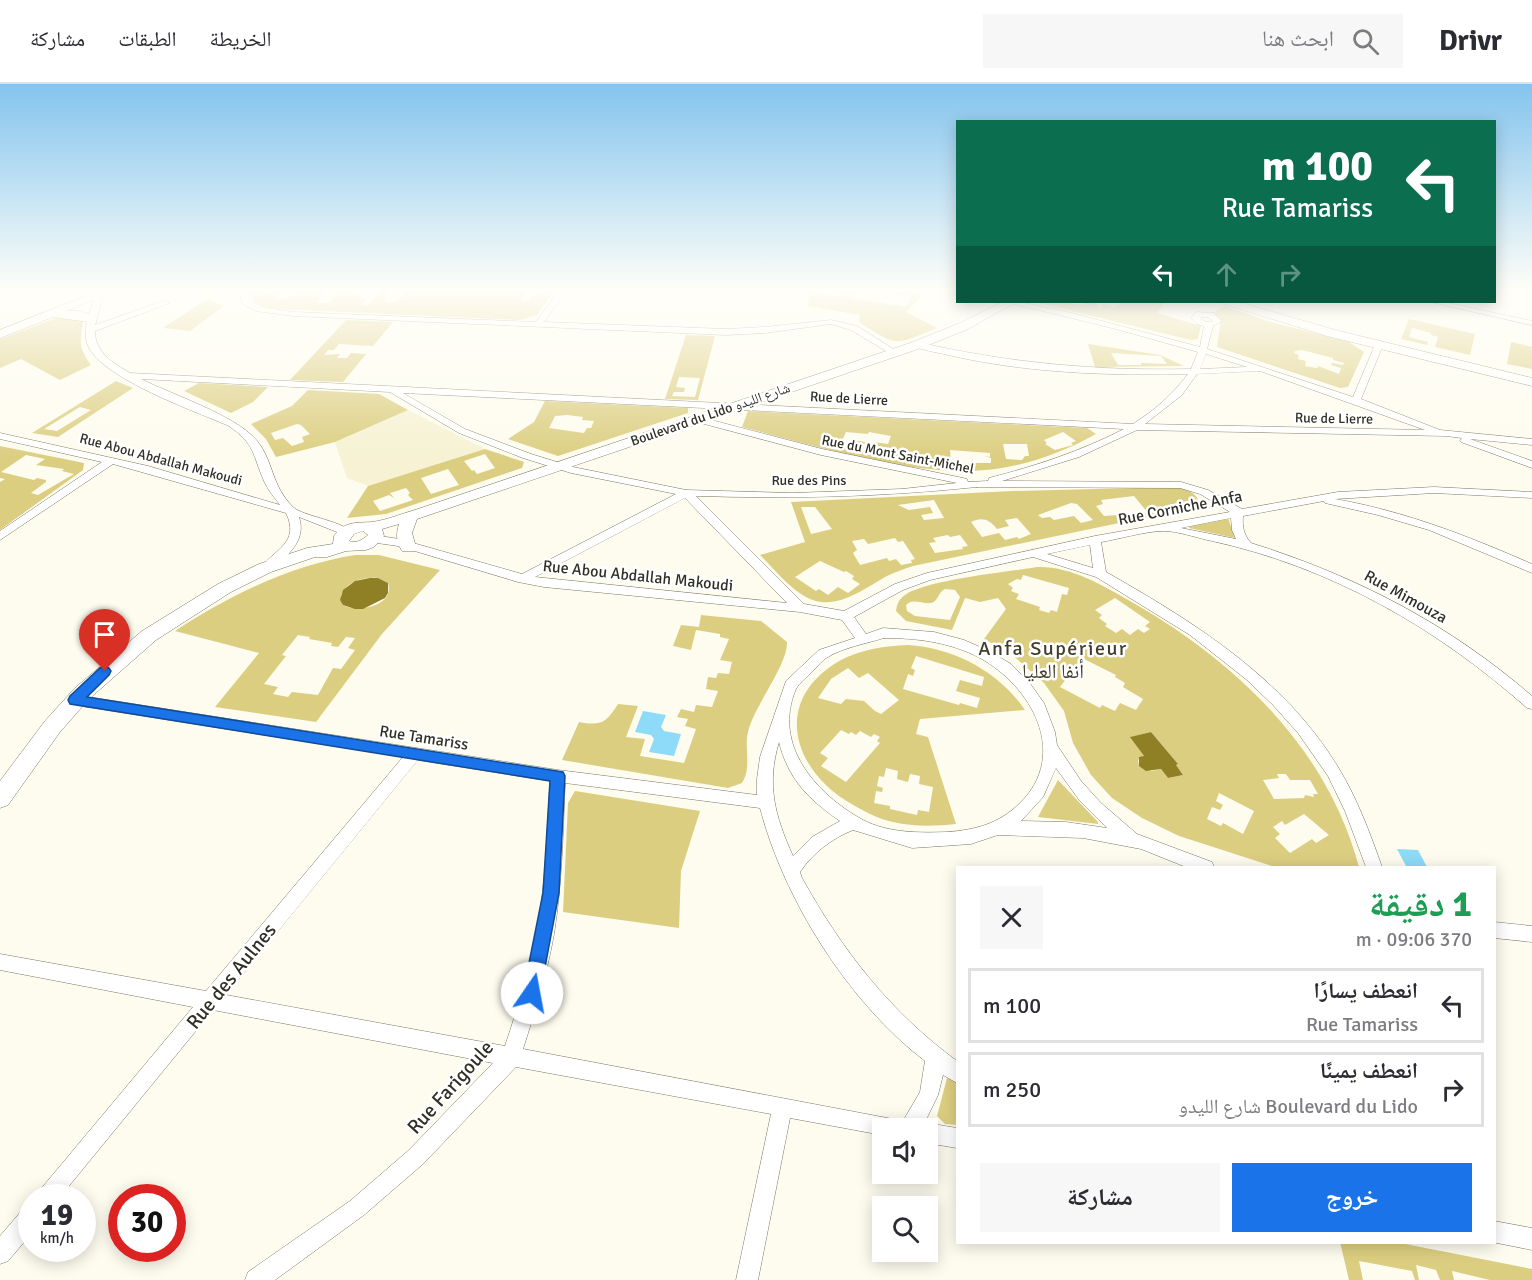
<!DOCTYPE html>
<html lang="ar">
<meta charset="utf-8">
<style>
:root{--surface:#fff;--page:#f7f7f7;--text:#2b2b33;--muted:#7c7c81;--line:#e1e1e2;--accent:#1a73e8}
body{margin:0;font-family:Signika,"Noto Naskh Arabic",sans-serif;background:var(--page);color:var(--text);direction:rtl;height:100vh;display:flex;flex-direction:column;font-size:22px;white-space:nowrap}
*{box-sizing:border-box;margin:0}
p{font-size:20px;color:var(--muted)}
.icon{flex:none;width:33px;height:33px;fill:none;stroke:currentColor;stroke-width:2;stroke-linecap:round;stroke-linejoin:round}
.map{position:relative;flex:1;overflow:hidden;direction:ltr}
.sheet{position:absolute;left:956px;top:782px;width:540px;height:378px;display:flex;flex-direction:column;background:var(--surface);border-radius:0px;box-shadow:0 3px 15px #0003;direction:rtl}
.sheet>*{flex:none}
.top-card{position:absolute;left:956px;top:36px;width:540px;height:183px;border-radius:0px;box-shadow:0 3px 15px #0003;direction:rtl;background:#0b6e4f;color:#fff;overflow:hidden}
.fabs{position:absolute;left:872px;top:1034px;display:grid;gap:12px}
.fabs a{display:grid;place-items:center;width:66px;height:66px;border-radius:0px;background:var(--surface);box-shadow:0 3px 15px #0003;font-size:30px}
.speed{position:absolute;left:18px;top:1100px;display:flex;gap:12px;font-size:30px;font-weight:700;text-align:center}
.speed>*{display:grid;place-content:center;width:78px;height:78px;border-radius:50%;background:var(--surface);box-shadow:0 3px 15px #0003;line-height:1}
.speed small{font-size:15px;font-weight:400}
.speed .limit{border:9px solid #d22;background:#fff;color:#111}
.pin{position:absolute;display:grid;place-items:center;width:51px;height:51px;color:#fff;margin:-62px -26px;border-radius:50% 50% 50% 0;rotate:-45deg;box-shadow:0 0 6px #0007}
.pin .icon{rotate:45deg}
.me{position:absolute;width:66px;margin:-33px;rotate:12deg;stroke-linejoin:round;filter:drop-shadow(0 0 4px #0008)}
.turn{display:flex;align-items:center;gap:21px;height:126px;padding:0 24px;font-size:27px}
.turn .icon{width:78px;height:78px;stroke-width:2.5}
.turn b{display:block;font-size:42px;line-height:51px}
.lanes{display:flex;align-items:center;height:57px;padding:0 24px;background:#0003;justify-content:center;gap:30px;direction:ltr}
.lanes .off{opacity:.35}
.round{display:grid;place-items:center;flex:none;width:63px;height:63px;border-radius:0px;background:var(--page)}
.overview{display:flex;align-items:center;justify-content:space-between;height:102px;padding:0 24px}
h1{font-size:36px;font-weight:700;line-height:45px;color:#1e9e55}
.button{display:flex;gap:12px;margin-top:auto;padding:12px 24px}
.button a{flex:1;height:69px;border-radius:0px;background:var(--accent);color:#fff;font-size:24px;font-weight:700;line-height:69px;text-align:center}
.button a+a{background:var(--page);color:var(--text)}
ul{padding:0;list-style:none}
li{display:flex;align-items:center;gap:18px;height:75px;margin:0 12px 9px;padding:0 12px;border:3px solid var(--line);border-radius:0px}
li div{flex:1}
li b{display:block;font-size:22px}
li em{font-style:normal}
header{display:flex;align-items:center;gap:36px;box-sizing:border-box;height:84px;padding:0 30px;background:var(--surface);border-bottom:2px solid var(--line)}
header strong{font-size:28px}
nav{display:flex;gap:33px;margin-inline-start:auto;font-size:21px}
.search{width:420px;height:54px;background:var(--page);display:flex;align-items:center;gap:15px;box-sizing:border-box;padding:0 21px;border-radius:0px;color:var(--muted);font-size:22px}
.map>svg:first-child{display:block}
</style>
<header>
<strong>Drivr</strong>
<div class="search"><svg class="icon" aria-label="search" viewBox="0 0 24 24"><circle cx="10" cy="10" r="6"/><path d="M15 15l6 6"/></svg>ابحث هنا</div>
<nav><a>الخريطة</a><a>الطبقات</a><a>مشاركة</a></nav>
</header>
<div class="map">
<svg width="1532" height="1196" viewBox="0 0 1532 1196">
<rect width="100%" height="100%" fill="#fefcef"/>
<path fill="#f6f2d3" d="M408 326 485 365 368 402 347 394 335 358Z"/>
<g fill="#dcce81" fill-rule="evenodd">
<path d="M250 207H264L260 211 279 207 281 209 274 215C285 216 292 213 297 207L324 209 317 219H328L340 207H352L349 210 360 211 358 214 367 215 362 221H368L379 209 373 207H388L385 209 388 211 385 212V217C396 222 401 214 408 207H513L527 208 520 216 528 217 535 209 545 210 548 207H554L537 231 520 236 279 225C266 223 251 222 250 207Z"/>
<path d="M791 207H815V209L838 212 842 207 858 209 853 214 906 223 912 213 877 207H900L923 211 906 228 937 244C894 261 899 264 859 238L860 231 808 222 810 208Z"/>
<path d="M207 215 224 222 190 247 163 244Z"/>
<path d="M1035 218C1055 218 1067 218 1083 221L1086 218H1102L1096 219 1100 225 1103 220 1114 224 1122 218H1165L1157 229 1201 242 1198 255 1191 256Z"/>
<path d="M1225 222 1267 237 1349 258 1364 268 1348 303 1340 304 1217 263 1221 235 1210 230ZM1302 266 1333 274V276L1344 279 1343 281 1332 279 1331 281 1341 284 1339 290 1318 282 1317 284 1305 282 1306 277 1298 275 1299 271 1294 269 1295 267Z"/>
<path d="M59 233 81 235 83 238C80 257 78 263 91 281L60 296 21 275 0 284V255Z"/>
<path d="M1409 235 1475 250 1470 271 1435 263 1438 253 1431 251V249L1412 244 1409 253 1428 258 1427 261 1401 255Z"/>
<path d="M346 236 393 238 373 262 339 260 334 266H328L324 271 340 270 337 274H347L351 269 366 270 343 298 290 296Z"/>
<path d="M686 251 715 252 698 316 665 315ZM679 293 700 294 695 313 672 312 674 308H684L685 304 676 303Z"/>
<path d="M1511 258 1532 263V285L1507 280Z"/>
<path d="M1088 260 1160 271 1184 282 1095 283ZM1111 269 1161 272 1167 280 1141 279V281H1118Z"/>
<path d="M116 297 133 304 58 353 32 349ZM80 323 91 326 57 347 44 345Z"/>
<path d="M199 299 268 303 253 318 231 329 184 307Z"/>
<path d="M308 306 379 310 408 326 335 358 276 373 266 355 251 340 292 322ZM297 340 301 341 310 350 302 353 304 358 292 362 283 354 275 356 271 349Z"/>
<path d="M545 317 688 324V329L558 372 508 355 534 338ZM567 331 583 333 582 336 594 337 591 344H587L584 349 549 344 555 332Z"/>
<path d="M748 327 1087 344 1096 350C1055 373 1008 388 961 387 891 386 810 360 742 343ZM846 348 868 350 869 348 891 352 888 360 873 358 869 367 862 366 865 358 853 356 849 364 825 360 827 355 842 357ZM1063 348 1076 357 1071 359 1073 361 1055 366 1045 360 1047 359 1044 356ZM1003 360H1027L1029 372H1025L1022 376 1006 375ZM950 366 990 369V373L984 372 991 374V379H951Z"/>
<path d="M0 362 84 379 83 386 0 446V398L5 395 0 394ZM26 371 45 375 36 381 64 385 62 387 74 390 38 411 31 409 46 398V396L37 394 34 396 1 388Z"/>
<path d="M485 365 524 378 522 384 386 430 347 434 368 402ZM485 370 495 384 477 390 474 386 472 387 464 377ZM448 385 459 401 431 410 421 394ZM406 404 410 409 408 411 413 416 380 427 373 417 389 411 394 414 390 409Z"/>
<path d="M1176 403C1186 405 1197 408 1199 419L1191 424 913 482C904 485 895 488 887 492 860 507 831 531 801 510 786 500 773 484 760 471L805 458 791 418 1012 407ZM1134 412 1148 429 1119 433 1117 431 1104 432 1096 422 1103 420 1101 416ZM934 416 944 434 924 436 921 431 933 429 930 423 909 426 898 421ZM1071 419 1077 420 1093 436 1081 439 1074 432 1054 436 1050 433 1042 434 1038 431ZM801 423H815L832 445 811 450ZM1017 434 1031 450 1019 455 1017 453 1005 456 999 449 982 453 971 438C982 433 989 435 997 445L1009 442 1005 436ZM948 451 950 453 960 451 968 462 962 463 963 465 935 469 929 459 936 458 933 454ZM895 454 898 458 903 457 915 475 911 476 912 479 901 481 896 475 889 477 887 474 860 481 853 469 857 466 852 457 864 455 868 460ZM820 477 844 488 846 487 854 492 852 495 860 500 848 509 838 503 828 511 819 505 816 507 795 493Z"/>
<path d="M1228 434 1235 454 1189 444 1190 442Z"/>
<path d="M355 471H379L440 486 382 550 316 638 215 623 259 569 175 547C228 512 291 481 355 471ZM378 494 388 499C395 522 358 529 343 521L341 511C347 497 363 493 378 494ZM298 551 310 553 309 555 332 559 331 562 338 563 346 553 355 554 348 564 355 566 341 585 333 584 318 611 292 608 288 613 273 610 278 603 264 600 286 572 282 571Z"/>
<path d="M1037 483C1071 482 1102 501 1130 517 1235 577 1327 663 1359 783H1275L1179 752 1142 734 1112 714 1091 691 1073 659 1064 627 1044 599 1010 569 984 555 1006 525 998 514 980 518 965 514 952 546 906 537 896 527C897 520 899 515 905 511 926 496 1008 488 1037 483ZM1023 491 1069 504 1067 511 1062 510 1057 528 1051 526 1049 529 1039 526 1040 523 1016 515 1019 510 1011 507 1013 504 1008 500 1017 495 1021 496ZM945 505 955 506 960 513 950 536 915 532 907 527 906 521 910 518C917 516 924 520 931 519 938 518 938 508 945 505ZM1115 514 1150 538 1145 542 1150 545 1144 549 1138 545 1130 551 1122 545 1116 549 1105 542 1107 540 1099 534 1102 531 1095 526ZM1082 574 1116 591 1115 593 1125 599 1123 603 1143 615 1136 626 1120 619 1115 627 1102 621 1100 624 1060 603ZM1151 648 1178 680 1176 681 1183 691 1168 694 1161 685 1151 687 1139 682 1138 676 1144 672 1131 653ZM1277 690H1286L1290 696H1310L1318 710H1313L1314 713 1305 711 1304 714 1274 715 1263 696 1279 694ZM1219 709 1254 727 1243 750 1223 739 1221 742 1207 735 1212 723 1220 726 1223 721 1216 717ZM1304 730 1329 751 1316 759 1312 755 1290 769 1275 754 1280 750 1273 743 1282 737 1285 741Z"/>
<path d="M701 531 761 537 787 558C788 581 754 622 748 648 744 664 752 684 742 699L728 704 562 676 579 638C601 642 606 639 618 620L638 622 626 653 645 655 640 672 684 679 696 645 685 642 688 635 677 633 681 625 694 628 696 621 712 623 718 607 706 605 708 593 716 594 718 589 729 590 732 578 720 576 729 555 720 553V550L696 546 691 566 673 562 681 541 699 543Z"/>
<path d="M908 561C954 564 998 587 1025 626L920 635 916 650 928 653 956 740C935 742 914 743 893 738 879 735 867 729 855 722 792 688 770 616 841 576 862 565 885 562 908 561ZM916 572 984 593 982 602 960 596 956 607 980 614 977 624 960 619 959 621 903 605 908 590 913 592 915 586 911 584ZM848 584 859 594 868 589 899 616 881 630 875 627 864 617 846 615 841 620 818 614 831 595ZM841 646 849 650 851 648 856 651 860 647 871 653 874 650 880 653 877 657 880 659 846 698 821 682 828 674 820 669ZM886 684 898 687 897 695 908 698 910 690 920 692 919 700 933 703 929 728 918 726 917 731 890 725V722L874 719 876 707 882 708 883 704 877 702 879 692 884 693Z"/>
<path d="M1058 696 1098 738V740L1038 733Z"/>
<path d="M575 707 700 727 681 787 679 844 563 828 568 719Z"/>
<path d="M947 994 957 998V1041L945 1040 937 1032Z"/>
<path d="M1340 1158H1395L1532 1185V1196H1490L1452 1187 1454 1196H1440L1436 1186 1416 1181 1419 1196H1415L1412 1187 1359 1177 1363 1196H1349Z"/>
</g>
<g fill="#8ddbf8">
<path d="M643 627 666 631 661 643 664 647 681 650 674 672 649 668 654 655 651 651 635 648Z"/>
<path d="M1397 765 1418 766 1427 783 1406 782Z"/>
</g>
<g fill="#8f7f25">
<path d="M370 494H378L388 499V509L385 514 363 525H355L343 521 340 516 343 506 355 497Z"/>
<path d="M1151 648 1178 680 1176 681 1183 691 1168 694 1161 685 1146 687 1139 682V673L1144 672 1130 653Z"/>
</g>
<g fill="none" stroke-linecap="round" stroke-linejoin="round">
<g stroke="#7a7763" stroke-width="1">
<g id="minor">
<path d="M97 207H105L95 241 163 217 170 219 95 247C95 269 113 279 130 289L1133 340C1155 326 1172 311 1188 290 1108 292 1026 289 948 271 937 268 922 267 913 261L917 258C1008 279 1098 287 1191 285L1198 268 1116 245 1006 218H1019L1064 227 1200 263 1204 242 1197 240 1191 234 1196 228 1213 229 1222 237 1213 242 1207 265 1353 313 1375 261 1382 259 1383 261 1361 315 1440 346 1532 355V361L1470 355 1532 377V384L1461 358 1460 356 1462 354 1446 352 1137 346 1079 373 1002 397 1181 398 1208 406 1242 425 1338 408 1434 403 1532 408V414L1434 409 1335 415C1404 427 1468 452 1532 480V489L1429 446 1378 431 1325 419 1324 417 1243 432C1242 443 1244 451 1251 459 1356 492 1449 540 1532 612V625L1527 624C1437 544 1331 483 1212 457 1197 454 1178 447 1164 447 1145 447 1120 455 1101 458L1106 488C1194 538 1284 594 1338 683 1357 714 1370 749 1382 783H1366L1345 727 1328 692 1298 649 1273 621 1247 596 1190 551 1096 493 1033 473 930 496 903 506 854 533 866 550 883 544 934 548 964 556 989 567 1011 580 1029 598 1044 619 1055 648 1057 661 1081 697 1101 719 1137 750 1212 778 1214 783H1186L1141 765 1083 754 998 751 971 760 912 764 853 746C831 755 813 769 800 788L802 794C842 866 890 928 957 977V999L943 991 938 1011 924 1040 927 1039 957 1044V1064L927 1059V1044H882V1051L790 1034 758 1196H736L771 1030 516 983 423 1080 364 1131 275 1196H245L248 1188 350 1117 409 1066 493 979 213 926 60 1113H37L40 1106 193 923 0 886V870L206 907 403 673 75 621 70 620 68 616 70 612 75 611 558 686 757 711V695L760 673 786 597 819 566 855 554 842 536 800 528 544 503 518 498 398 462 370 458V452L374 451 399 455 522 490 676 410 571 389 523 374 459 349 390 308 141 295C173 311 238 332 258 358 274 379 271 401 293 423 302 432 339 436 352 448L346 452 342 450 299 433C307 457 287 472 271 486L267 487 261 483C276 465 300 458 286 429L113 380 0 456V447L102 378 0 355V349L148 382 280 421C274 413 268 406 264 397 252 370 256 361 229 342 195 327 103 295 88 262 81 245 92 222 97 207ZM1201 233H1208L1213 237 1206 238 1200 234ZM1206 270 1247 283 1200 285ZM1260 287 1425 346 1145 340 1182 311 1197 290ZM403 309 1124 345C1081 367 1036 382 989 394L988 397 968 398 967 395 963 394 822 365 696 332 691 335 693 337 821 371 957 399 902 405 793 409 686 406 573 383 531 370 465 345ZM977 403 1180 404 1200 410 1230 428 1095 452 927 489 895 500 844 527 804 520 696 412C792 415 881 413 977 403ZM685 414 787 519 535 493ZM1231 434 1232 446 1236 455 1181 444ZM1090 461 1093 484 1047 470ZM884 554C917 554 950 558 980 574 1031 602 1070 670 1020 719 999 740 975 746 947 748 919 749 888 749 863 736 816 710 772 661 796 605 799 599 807 593 812 588 817 583 822 576 828 573 842 564 868 559 884 554ZM779 658C788 695 809 716 840 737L812 753 793 772C775 732 766 701 779 658ZM418 676 550 697C547 748 546 801 536 852 528 890 517 926 505 962L226 911ZM1056 684 1080 717 1107 744 1066 738 1021 737 1043 713ZM565 699 760 724C784 816 849 919 925 977L920 1008 903 1037 523 965C535 927 547 890 554 850 562 800 563 749 565 699Z"/>
<path d="M239 207H247L250 217 261 223 293 228 536 238 558 207H566L544 238 726 245 765 243 831 236 857 242 898 268 891 270 851 246 831 240 765 249 726 251 293 232 256 227 243 220Z"/>
<path d="M1431 218H1444L1532 237V241Z"/>
<path d="M1494 838 1532 842V858L1494 854Z"/>
<path d="M32 1122V1149L8 1177 0 1180V1152L24 1124Z"/>
<path d="M1494 1137 1532 1144V1166L1492 1158H1494Z"/>
</g>
</g>
<g stroke="#7a7763" stroke-width="1">
<g id="secondary">
<path d="M98 207H114L67 227H80L96 233V239L53 233 0 254V246Z"/>
<path d="M1002 218H1016L968 245 921 264 417 435 412 449 416 463 414 467H402C396 458 396 450 399 440L382 445 384 452 374 463 366 466 346 467 327 473H315L271 488 231 508 156 556 89 615 60 648 8 721 0 724V697L45 637 75 604 142 547 218 500 259 480 307 464 333 460 334 452C344 437 357 439 372 438 387 436 404 429 418 425L913 258 960 239ZM363 447 368 451C362 456 356 460 349 457L354 450Z"/>
<path d="M1222 218H1239L1335 246 1532 294V302L1327 252 1224 220Z"/>
</g>
</g>
<use href="#minor" fill="#fff" fill-rule="evenodd"/>
<use href="#secondary" fill="#fff" fill-rule="evenodd"/>
</g>
<linearGradient id="sky" x2="0" y2="1"><stop stop-color="#83c4ee"/><stop offset="0.55" stop-color="#fffef8"/><stop offset="1" stop-color="#fffef8" stop-opacity="0"/></linearGradient>
<rect width="1532" height="374" fill="url(#sky)"/>
<path fill="#1a73e8" stroke="#114b97" stroke-width="1.5" d="M105 582 109 584 111 587 109 591 87 613 563 688 565 692 559 809 539 915 532 918 526 915 523 909 543 809 550 697 70 620 68 616 70 612 100 584Z"/>
<g text-anchor="middle" stroke-width="5" stroke-linejoin="round" paint-order="stroke">
<g font-size="14" fill="#313027" stroke="#fff">
<text transform="translate(849 314) rotate(3)" y="5">Rue de Lierre</text>
<text transform="translate(710 330) rotate(-19)" y="5">Boulevard du Lido شارع الليدو</text>
<text transform="translate(1334 334) rotate(1)" y="5">Rue de Lierre</text>
<text transform="translate(898 370) rotate(11)" y="5">Rue du Mont Saint-Michel</text>
<text transform="translate(161 375) rotate(15)" y="5">Rue Abou Abdallah Makoudi</text>
<text x="809" y="401">Rue des Pins</text>
</g>
<g font-size="16" fill="#313027" stroke="#fff">
<text transform="translate(1180 423) rotate(-11)" y="6">Rue Corniche Anfa</text>
<text transform="translate(638 491) rotate(6)" y="6">Rue Abou Abdallah Makoudi</text>
<text transform="translate(1406 512) rotate(29)" y="6">Rue Mimouza</text>
<text transform="translate(424 653) rotate(9)" y="6">Rue Tamariss</text>
</g>
<g font-size="20" letter-spacing="1.5" fill="#413e2c" stroke="#fff">
<text x="1053" y="571">Anfa Supérieur<tspan x="1053" dy="23">أنفا العليا</tspan></text>
</g>
<g font-size="20" fill="#313027" stroke="#fff">
<text transform="translate(231 892) rotate(-51)" y="7">Rue des Aulnes</text>
<text transform="translate(450 1003) rotate(-48)" y="7">Rue Farigoule</text>
</g>
</g>
</svg>
<div class="fabs">
<a><svg class="icon" aria-label="sound" viewBox="0 0 24 24"><path d="M4 9h4l5-4v14l-5-4H4zM17 9q2 3 0 6"/></svg></a>
<a><svg class="icon" aria-label="search" viewBox="0 0 24 24"><circle cx="10" cy="10" r="6"/><path d="M15 15l6 6"/></svg></a>
</div>
<div class="speed"><div>19<small>km/h</small></div><div class="limit">30</div></div>
<div class="pin" style="left:105px;top:587px;background:#d93025"><svg class="icon" aria-label="arrive" viewBox="0 0 24 24"><path d="M6 21V4h12l-3 4 3 4H6"/></svg></div>
<svg class="me" style="left:532px;top:909px" viewBox="-20 -20 40 40"><circle r="19" fill="#fff"/><path d="M0-13L10 11 0 6-10 11z" fill="#1a73e8"/></svg>
<div class="top-card">
<div class="turn"><svg class="icon" aria-label="left" viewBox="0 0 24 24"><path d="M17 20v-9H6M10 6l-5 5 5 5"/></svg><div><b>100 m</b>Rue Tamariss</div></div>
<div class="lanes"><svg class="icon" aria-label="left" viewBox="0 0 24 24"><path d="M17 20v-9H6M10 6l-5 5 5 5"/></svg><svg class="icon off" aria-label="ahead" viewBox="0 0 24 24"><path d="M12 20V5M6 11l6-6 6 6"/></svg><svg class="icon off" aria-label="right" viewBox="0 0 24 24"><path d="M7 20v-9h11M14 6l5 5-5 5"/></svg></div>
</div>
<section class="sheet">
<div class="overview"><div><h1>1 دقيقة</h1><p>370 m · 09:06</p></div><a class="round"><svg class="icon" aria-label="close" viewBox="0 0 24 24"><path d="M6 6l12 12M18 6L6 18"/></svg></a></div>
<ul>
<li><svg class="icon" aria-label="left" viewBox="0 0 24 24"><path d="M17 20v-9H6M10 6l-5 5 5 5"/></svg><div><b>انعطف يسارًا</b><p>Rue Tamariss</p></div><em>100 m</em></li>
<li><svg class="icon" aria-label="right" viewBox="0 0 24 24"><path d="M7 20v-9h11M14 6l5 5-5 5"/></svg><div><b>انعطف يمينًا</b><p>Boulevard du Lido شارع الليدو</p></div><em>250 m</em></li>
</ul>
<div class="button"><a>خروج</a><a>مشاركة</a></div>
</section>
</div>
